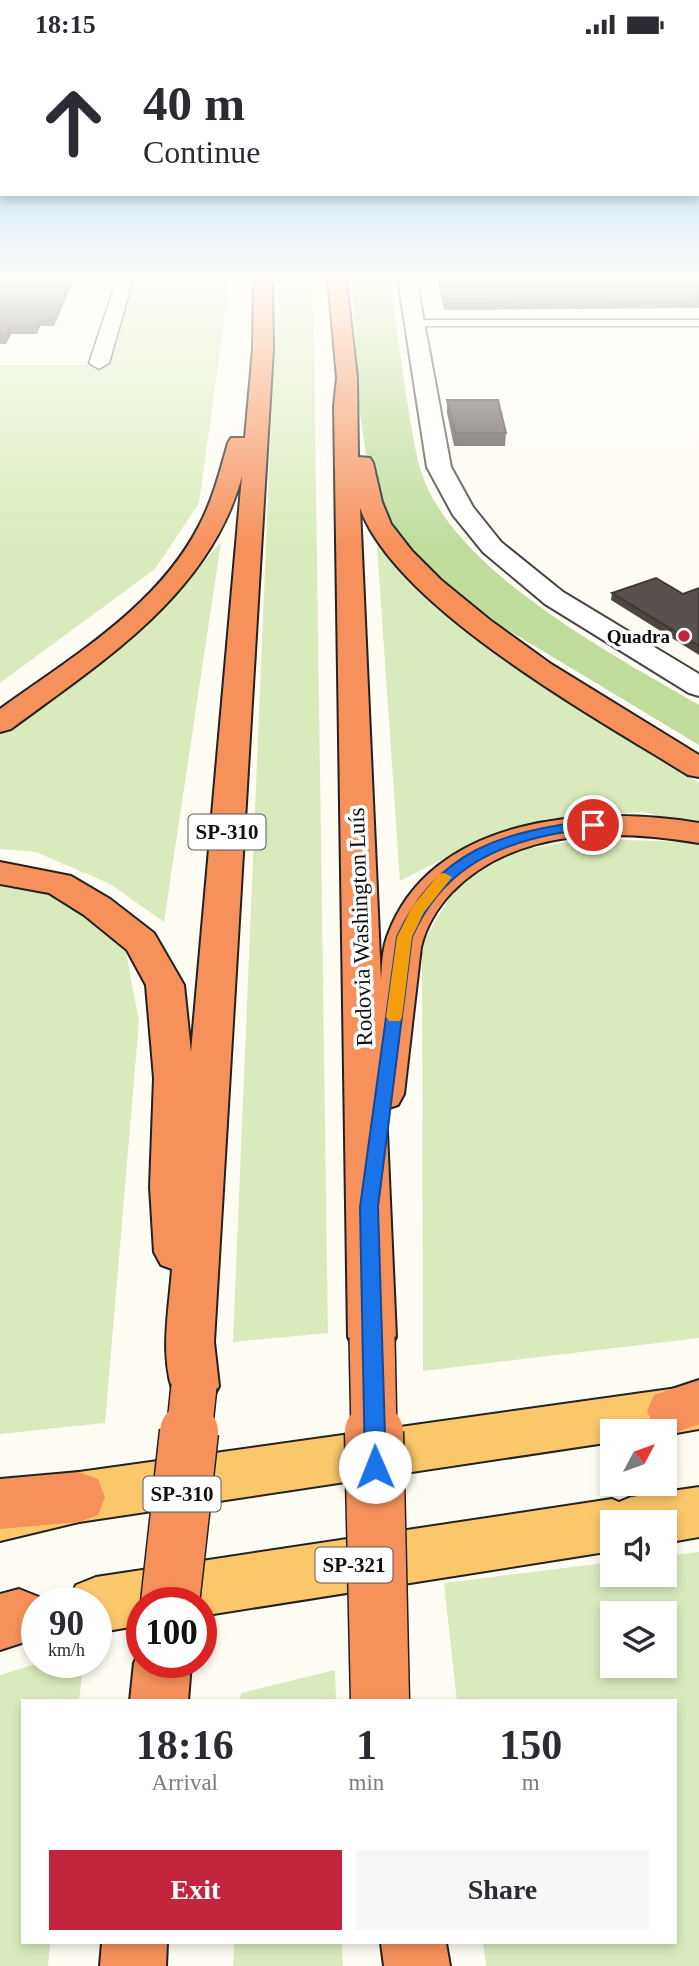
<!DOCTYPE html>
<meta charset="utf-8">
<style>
:root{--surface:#fff;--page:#f7f7f7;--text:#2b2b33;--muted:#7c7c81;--accent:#c4253e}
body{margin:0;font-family:Georgia,serif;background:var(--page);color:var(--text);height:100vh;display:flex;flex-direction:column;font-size:26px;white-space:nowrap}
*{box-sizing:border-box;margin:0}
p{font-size:23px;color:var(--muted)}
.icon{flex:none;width:38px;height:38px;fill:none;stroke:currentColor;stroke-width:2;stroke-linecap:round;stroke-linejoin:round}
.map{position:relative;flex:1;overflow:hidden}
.sheet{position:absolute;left:21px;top:1650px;width:656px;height:245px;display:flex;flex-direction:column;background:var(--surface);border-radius:0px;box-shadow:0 4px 10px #0003}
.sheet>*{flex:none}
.banner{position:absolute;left:0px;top:0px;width:700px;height:147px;box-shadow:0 4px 10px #0003;background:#fff;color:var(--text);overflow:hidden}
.needle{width:46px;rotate:49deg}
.fabs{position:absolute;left:600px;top:1370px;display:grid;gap:14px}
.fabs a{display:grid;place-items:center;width:77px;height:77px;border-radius:0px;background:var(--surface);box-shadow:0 4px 10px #0003;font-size:35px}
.speed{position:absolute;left:21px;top:1538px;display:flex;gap:14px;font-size:35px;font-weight:700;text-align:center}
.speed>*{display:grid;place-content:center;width:91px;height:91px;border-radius:50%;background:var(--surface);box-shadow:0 4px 10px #0003;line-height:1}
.speed small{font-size:18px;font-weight:400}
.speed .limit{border:10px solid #d22;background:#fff;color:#111}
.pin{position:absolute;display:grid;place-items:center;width:60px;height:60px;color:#fff;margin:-30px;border:4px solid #fff;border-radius:50%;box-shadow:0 2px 7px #0007}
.me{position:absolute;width:77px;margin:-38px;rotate:359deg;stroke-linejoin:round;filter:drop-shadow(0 0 5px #0008)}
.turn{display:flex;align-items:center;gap:24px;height:147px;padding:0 28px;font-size:32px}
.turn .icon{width:91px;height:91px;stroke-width:2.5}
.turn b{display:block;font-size:49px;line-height:60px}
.eta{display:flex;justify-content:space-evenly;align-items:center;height:119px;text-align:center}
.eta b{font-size:42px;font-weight:700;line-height:49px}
.cta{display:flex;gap:14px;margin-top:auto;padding:14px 28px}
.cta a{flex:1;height:80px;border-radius:0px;background:var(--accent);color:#fff;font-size:28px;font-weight:700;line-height:80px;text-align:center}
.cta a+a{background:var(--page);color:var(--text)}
.status{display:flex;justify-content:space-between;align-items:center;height:49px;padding:0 35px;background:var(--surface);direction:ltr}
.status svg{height:19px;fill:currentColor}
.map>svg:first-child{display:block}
</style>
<div class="status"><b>18:15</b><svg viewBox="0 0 49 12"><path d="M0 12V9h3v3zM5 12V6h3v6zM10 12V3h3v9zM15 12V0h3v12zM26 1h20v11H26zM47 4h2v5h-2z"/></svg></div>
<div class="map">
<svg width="699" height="1917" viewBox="0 0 699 1917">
<rect width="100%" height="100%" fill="#fffcf4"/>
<g fill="#d9ebbc" fill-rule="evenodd">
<path d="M131 230H230L199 454 155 520 0 634V316H105Z"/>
<path d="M277 230H313L328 1284 233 1293Z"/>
<path d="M221 493 164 873 110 835 36 803 0 800V683L128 589 181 539Z"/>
<path d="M377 497 437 557 491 603 699 734V776L643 763 546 770 472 795 400 832Z"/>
<path d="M586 790 699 793V1289L423 1322 422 895 458 834 520 801Z"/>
<path d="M0 831 30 833 86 860 125 899 139 972 105 1374 0 1385Z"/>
<path d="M699 1503V1917H486L483 1894H676V1652H457L444 1534 612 1513V1526H665V1507ZM612 1564H665V1617H612Z"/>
<path d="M39 1614H83L79 1652H23V1894H50L48 1917H0V1626Z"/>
<path d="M335 1621 336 1652H240L241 1644Z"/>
<path d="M234 1894H342L343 1917H233Z"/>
</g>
<path fill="#bfdc9b" d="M352 230H389C395 271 401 311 407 351 411 374 414 398 420 419 449 520 613 606 699 656V696L488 569 432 521 386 472 367 412 359 358Z"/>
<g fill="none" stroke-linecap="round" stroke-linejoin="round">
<g stroke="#444" stroke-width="3">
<path id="service" d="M699 271V277H413L409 274 413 271Z"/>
</g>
<g stroke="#444" stroke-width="3">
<path id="minor" d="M117 230H133L109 314 99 320 89 314Z"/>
</g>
<g stroke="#444" stroke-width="4">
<path id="tertiary" d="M398 230H416L451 418 473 458 501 493 563 543 699 625V647L689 644 545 555 483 503 453 466 427 418Z"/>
</g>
<g stroke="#222" stroke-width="4">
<g id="primary">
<path d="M699 1336V1380L665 1386V1382H612V1393L79 1473 0 1492V1442L79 1423Z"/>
<path d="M699 1438V1488L665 1494V1474H612V1502L201 1567V1554H142V1576L96 1584V1554H69L76 1536 96 1528 612 1450 619 1453 631 1448Z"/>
</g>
</g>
<g stroke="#222" stroke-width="4">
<g id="motorway">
<path d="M254 230H272L273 300 214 1293 219 1337 211 1353 194 1359 177 1353C158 1312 169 1263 172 1220L161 1216 154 1203 150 1138 154 1029 146 936 127 901 84 866 49 844 0 835V813L71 827 110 850 154 884 184 936 191 1003 242 427C210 545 103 612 11 680L0 683V660C72 608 159 557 200 475 213 450 220 422 228 394L231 389H245L253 300Z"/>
<path d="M328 230H346L357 329 358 408 370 409 373 414 382 453 391 475 412 502 441 531 490 571 551 615 699 706V728L688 726C598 670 396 559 360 459L381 931C382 917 382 902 387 888 430 766 592 756 699 774V794C616 780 516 778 452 843 438 858 426 877 421 898L404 1045 398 1056 386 1060 396 1288 389 1303 372 1309 355 1303 348 1288 334 357 337 329Z"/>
<path d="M699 1331V1375L672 1385 654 1378 647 1362 654 1346Z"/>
<path d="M79 1423 98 1430 105 1448 98 1466 79 1473 0 1480V1430Z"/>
<path d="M19 1540 39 1548 41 1554H37V1589L0 1601V1545Z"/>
<path d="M142 1596V1614H191L188 1652H130L134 1614Z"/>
<path d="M102 1894H167L166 1917H100Z"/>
<path d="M381 1894H446L450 1917H384Z"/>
</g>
</g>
<use href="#service" fill="#fff" fill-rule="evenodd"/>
<use href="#minor" fill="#fff" fill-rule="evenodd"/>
<use href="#tertiary" fill="#fff" fill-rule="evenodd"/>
<use href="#primary" fill="#fac76a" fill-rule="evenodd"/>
<use href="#motorway" fill="#f6915b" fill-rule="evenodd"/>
<g stroke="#222" stroke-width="48" stroke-linecap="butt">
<g id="motorway-bridge-far1">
<path d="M372 1288 374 1385"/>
<path d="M189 1385 194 1337"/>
</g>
</g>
<g stroke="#222" stroke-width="61" stroke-linecap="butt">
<g id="motorway-bridge">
<path d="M374 1383 380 1652"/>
<path d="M170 1554 189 1383"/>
</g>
</g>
<use href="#motorway-bridge-far1" stroke="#f6915b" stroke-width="45"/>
<use href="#motorway-bridge" stroke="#f6915b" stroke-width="58"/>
</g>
<g fill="#4d4542">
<path d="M0 230H74L54 277H40L37 285H11L6 295H0Z"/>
<path d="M437 230H699V259L444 261Z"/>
<path d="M447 351 506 384 505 397H454L447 364Z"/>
<path d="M699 539V606L611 551 612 544 683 545Z"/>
</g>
<g fill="#3f3836">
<path d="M70 230H74L54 277V271Z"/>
<path d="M39 271 40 277 37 285 36 278Z"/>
<path d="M10 278 11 285 6 295 5 288Z"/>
</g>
<g fill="#5a504d" stroke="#3f3836" stroke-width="2">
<path d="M0 230H70L54 271H39L36 278H10L5 288H0Z"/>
<path d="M439 230H699V253L444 254Z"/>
<path d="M447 351H498L506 384H455Z"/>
<path d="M656 529 683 545 699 539V597L612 544Z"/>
</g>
<linearGradient id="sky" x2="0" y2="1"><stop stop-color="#95c8ee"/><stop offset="0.46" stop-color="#fffefa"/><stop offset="1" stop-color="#fffefa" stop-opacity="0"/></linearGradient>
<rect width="699" height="498" fill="url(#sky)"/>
<path fill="#1a73e8" stroke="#114b97" stroke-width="2" d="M593 771 597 773V779C583 782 569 782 554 785 488 798 440 825 412 888L378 1158 386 1418 383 1425 375 1428 368 1425 365 1418 360 1158 397 888C437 800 503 783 593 771Z"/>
<path fill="#f59e0b" d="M444 824 452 828 424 863 412 888 402 968 400 972H389L386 968 397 888 412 858 439 825Z"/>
<circle fill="#c4253e" stroke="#fff" stroke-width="2.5" cx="684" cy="587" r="7"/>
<g text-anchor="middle" stroke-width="7" stroke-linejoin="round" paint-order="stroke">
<g font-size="19" font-weight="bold" fill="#111" stroke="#fff" text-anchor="end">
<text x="670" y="594">Quadra</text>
</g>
<g fill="#fff" stroke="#585858" stroke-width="2">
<rect x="188.5" y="765.5" width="77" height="35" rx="5"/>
<rect x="143.5" y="1427.5" width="77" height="35" rx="5"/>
<rect x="315.5" y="1498.5" width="77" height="35" rx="5"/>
</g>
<g font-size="21" font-weight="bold" fill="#111">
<text x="227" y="790">SP-310</text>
<text x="182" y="1452">SP-310</text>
<text x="354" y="1523">SP-321</text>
</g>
<g font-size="23" fill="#111" stroke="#fff">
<text transform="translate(360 878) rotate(-92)" y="8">Rodovia Washington Luís</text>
</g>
</g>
</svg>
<div class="fabs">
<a><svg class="needle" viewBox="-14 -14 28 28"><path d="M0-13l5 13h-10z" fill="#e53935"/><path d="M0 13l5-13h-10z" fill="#7c7c81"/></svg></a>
<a><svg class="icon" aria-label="sound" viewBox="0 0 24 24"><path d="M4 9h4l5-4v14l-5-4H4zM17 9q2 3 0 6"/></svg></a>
<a><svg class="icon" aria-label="layers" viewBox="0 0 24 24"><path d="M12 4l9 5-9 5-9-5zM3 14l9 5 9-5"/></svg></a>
</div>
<div class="speed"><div>90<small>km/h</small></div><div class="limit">100</div></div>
<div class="pin" style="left:593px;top:776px;background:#d93025"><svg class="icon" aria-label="arrive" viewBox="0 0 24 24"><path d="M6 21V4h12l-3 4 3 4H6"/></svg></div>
<svg class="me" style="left:375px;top:1418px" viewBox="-20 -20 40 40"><circle r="19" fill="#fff"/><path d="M0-13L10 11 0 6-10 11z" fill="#1a73e8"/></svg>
<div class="banner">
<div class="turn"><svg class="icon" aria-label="ahead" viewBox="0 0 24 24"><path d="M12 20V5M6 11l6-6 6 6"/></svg><div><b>40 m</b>Continue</div></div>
</div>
<section class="sheet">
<div class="eta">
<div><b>18:16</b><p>Arrival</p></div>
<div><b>1</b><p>min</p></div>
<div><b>150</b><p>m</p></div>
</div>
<div class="cta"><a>Exit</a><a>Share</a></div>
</section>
</div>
